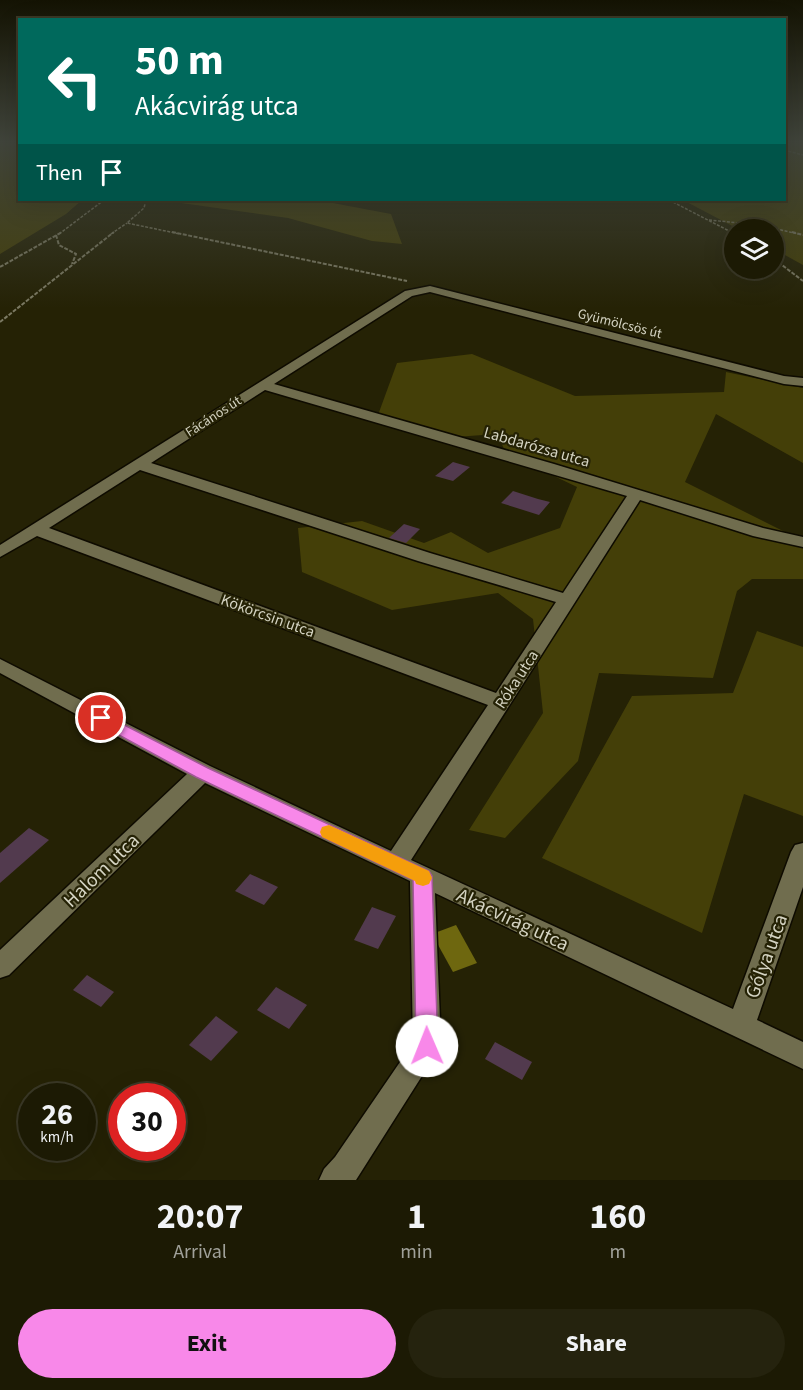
<!DOCTYPE html>
<meta charset="utf-8">
<style>
:root{--surface:#1c1a04;--page:#25230e;--text:#f1f3f6;--muted:#a0a19a;--line:#3a3826;--accent:#f888e9}
body{margin:0;font-family:"Source Sans 3",sans-serif;background:var(--page);color:var(--text);height:100vh;display:flex;flex-direction:column;font-size:22px;white-space:nowrap}
*{box-sizing:border-box;margin:0}
p{font-size:20px;color:var(--muted)}
.icon{flex:none;width:33px;height:33px;fill:none;stroke:currentColor;stroke-width:2;stroke-linecap:round;stroke-linejoin:round}
.map{position:relative;height:1180px;overflow:hidden}
.side{display:flex;flex-direction:column;background:var(--surface);flex:1}
.side>*{flex:none}
.top-card{position:absolute;left:18px;top:18px;width:768px;height:183px;border-radius:0px;box-shadow:0 6px 24px #0002,0 0 0 2px var(--line);background:#00695c;color:#fff;overflow:hidden}
.tools{position:absolute;left:724px;top:219px;display:grid;gap:12px}
.tools a{display:grid;place-items:center;width:60px;height:60px;border-radius:50%;background:var(--surface);box-shadow:0 6px 24px #0002,0 0 0 2px var(--line);font-size:30px}
.speed{position:absolute;left:18px;top:1083px;display:flex;gap:12px;font-size:30px;font-weight:700;text-align:center}
.speed>*{display:grid;place-content:center;width:78px;height:78px;border-radius:50%;background:var(--surface);box-shadow:0 6px 24px #0002,0 0 0 2px var(--line);line-height:1}
.speed small{font-size:15px;font-weight:400}
.speed .limit{border:9px solid #d22;background:#fff;color:#111}
.pin{position:absolute;display:grid;place-items:center;width:51px;height:51px;color:#fff;margin:-26px;border:3px solid #fff;border-radius:50%;box-shadow:0 2px 6px #0007}
.me{position:absolute;width:66px;margin:-33px;rotate:359deg;stroke-linejoin:round;filter:drop-shadow(0 0 4px #0008)}
.turn{display:flex;align-items:center;gap:21px;height:126px;padding:0 18px;font-size:27px}
.turn .icon{width:78px;height:78px;stroke-width:2.5}
.turn b{display:block;font-size:42px;line-height:51px}
.then{display:flex;align-items:center;height:57px;padding:0 18px;background:#0003;gap:12px;font-size:22px}
.eta{display:flex;justify-content:space-evenly;align-items:center;height:102px;text-align:center}
.eta b{font-size:36px;font-weight:700;line-height:42px}
.primary-button{display:flex;gap:12px;margin-top:auto;padding:12px 18px}
.primary-button a{flex:1;height:69px;border-radius:36px;background:var(--accent);color:#111;font-size:24px;font-weight:700;line-height:69px;text-align:center}
.primary-button a+a{background:var(--page);color:var(--text)}
.map>svg:first-child{display:block}
</style>
<div class="map">
<svg width="803" height="1180" viewBox="0 0 803 1180">
<rect width="100%" height="100%" fill="#252205"/>
<g fill="#443f08">
<path d="M0 143H19L20 200H82L66 214 0 254Z"/>
<path d="M785 143H803V265L774 249V230L738 229 683 200H784Z"/>
<path d="M160 200H317L391 214 402 244 372 241 288 218Z"/>
<path d="M472 354 575 396 724 392 726 372 803 388V463L716 414 685 482 803 541V579H752L737 591 713 678 599 673 578 761 505 838 469 830 543 713 533 619 498 593 392 610 302 572 298 528 362 521 424 543 451 532 488 553 560 528 577 487 506 453 497 434 455 437 378 415 397 363Z"/>
<path d="M757 631 803 647V816L744 794 702 933 542 858 632 696 733 693Z"/>
</g>
<path fill="#6e670f" d="M456 925 477 963 453 972 432 934Z"/>
<g fill="#523a4e">
<path d="M453 462 470 467 453 481 435 476Z"/>
<path d="M513 491 538 499 550 502 539 515 501 503Z"/>
<path d="M404 524 420 529 406 543 389 538Z"/>
<path d="M29 828 49 840 0 883V853Z"/>
<path d="M250 874 278 887 264 905 235 891Z"/>
<path d="M372 907 396 916 378 949 354 940Z"/>
<path d="M87 975 114 992 101 1007 73 990Z"/>
<path d="M276 987 307 1005 289 1029 257 1010Z"/>
<path d="M216 1016 238 1032 211 1061 189 1045Z"/>
<path d="M495 1042 532 1062 522 1080 485 1059Z"/>
</g>
<g fill="none" stroke-linecap="round" stroke-linejoin="round">
<g stroke="#0e0b00" stroke-width="3">
<path id="minor" d="M430 286 784 376 803 378V386L784 384 430 292 412 296 274 384 554 464 763 528 803 537V547L753 536 640 500 411 860 733 1009 791 852 795 845 803 843V887L757 1020 803 1042V1069L435 893 441 1046 356 1180H319L324 1169 335 1157 413 1043 410 881 205 783 9 975 0 978V950L187 774 0 673V659L210 766 391 851 488 705 37 536 0 557V545L405 291ZM265 390 627 496 563 593 430 553 151 463ZM140 470 418 561 556 602 496 693 49 528Z"/>
</g>
<g stroke="#7b7962" stroke-width="1.5" stroke-dasharray="3 1.5" stroke-linecap="butt">
<path d="M784 150 803 155"/>
<path d="M146 200 144 208 127 223 180 234"/>
<path d="M669 200 735 234"/>
<path d="M709 220 760 225 798 234"/>
<path d="M59 234 104 200"/>
<path d="M111 234 127 223"/>
</g>
<g stroke="#7b7962" stroke-width="2" stroke-dasharray="4 1.5" stroke-linecap="butt">
<path d="M172 232 407 281"/>
<path d="M732 232 735 234"/>
<path d="M792 232 803 235"/>
<path d="M56 235 59 245 76 254 72 264"/>
<path d="M774 259 803 281"/>
<path d="M0 267 62 232"/>
<path d="M0 322 114 232"/>
</g>
<use href="#minor" fill="#706d4e" fill-rule="evenodd"/>
</g>
<linearGradient id="sky" x2="0" y2="1"><stop stop-color="#141303"/><stop offset="0.46" stop-color="#40443b"/><stop offset="1" stop-color="#40443b" stop-opacity="0"/></linearGradient>
<rect width="803" height="308" fill="url(#sky)"/>
<path fill="#f888e9" stroke="#a15897" stroke-width="1.5" d="M101 713 208 768 429 871 432 876 438 1046 435 1053 427 1056 419 1053 416 1046 413 880 196 777 95 722 93 718 95 715Z"/>
<path fill="#f59e0b" d="M329 825 429 871 432 878 429 884 423 886 416 884 415 881 322 837 320 832 322 827Z"/>
<g text-anchor="middle" stroke-width="4.5" stroke-linejoin="round" paint-order="stroke">
<g font-size="14" fill="#d4d3c2" stroke="#252205">
<text transform="translate(620 323) rotate(14)" y="5">Gyümölcsös út</text>
<text transform="translate(213 416) rotate(-33)" y="5">Fácános út</text>
</g>
<g font-size="16" fill="#d4d3c2" stroke="#252205">
<text transform="translate(537 446) rotate(16)" y="6">Labdarózsa utca</text>
<text transform="translate(268 615) rotate(20)" y="6">Kökörcsin utca</text>
<text transform="translate(516 679) rotate(-57)" y="6">Róka utca</text>
</g>
<g font-size="20" fill="#d4d3c2" stroke="#252205">
<text transform="translate(101 870) rotate(-44)" y="7">Halom utca</text>
<text transform="translate(513 919) rotate(25)" y="7">Akácvirág utca</text>
<text transform="translate(766 956) rotate(-70)" y="7">Gólya utca</text>
</g>
</g>
</svg>
<div class="tools">
<a><svg class="icon" aria-label="layers" viewBox="0 0 24 24"><path d="M12 4l9 5-9 5-9-5zM3 14l9 5 9-5"/></svg></a>
</div>
<div class="speed"><div>26<small>km/h</small></div><div class="limit">30</div></div>
<div class="pin" style="left:101px;top:718px;background:#d93025"><svg class="icon" aria-label="arrive" viewBox="0 0 24 24"><path d="M6 21V4h12l-3 4 3 4H6"/></svg></div>
<svg class="me" style="left:427px;top:1046px" viewBox="-20 -20 40 40"><circle r="19" fill="#fff"/><path d="M0-13L10 11 0 6-10 11z" fill="#f888e9"/></svg>
<div class="top-card">
<div class="turn"><svg class="icon" aria-label="left" viewBox="0 0 24 24"><path d="M17 20v-9H6M10 6l-5 5 5 5"/></svg><div><b>50 m</b>Akácvirág utca</div></div>
<div class="then">Then<svg class="icon" aria-label="arrive" viewBox="0 0 24 24"><path d="M6 21V4h12l-3 4 3 4H6"/></svg></div>
</div>
</div>
<section class="side">
<div class="eta">
<div><b>20:07</b><p>Arrival</p></div>
<div><b>1</b><p>min</p></div>
<div><b>160</b><p>m</p></div>
</div>
<div class="primary-button"><a>Exit</a><a>Share</a></div>
</section>
